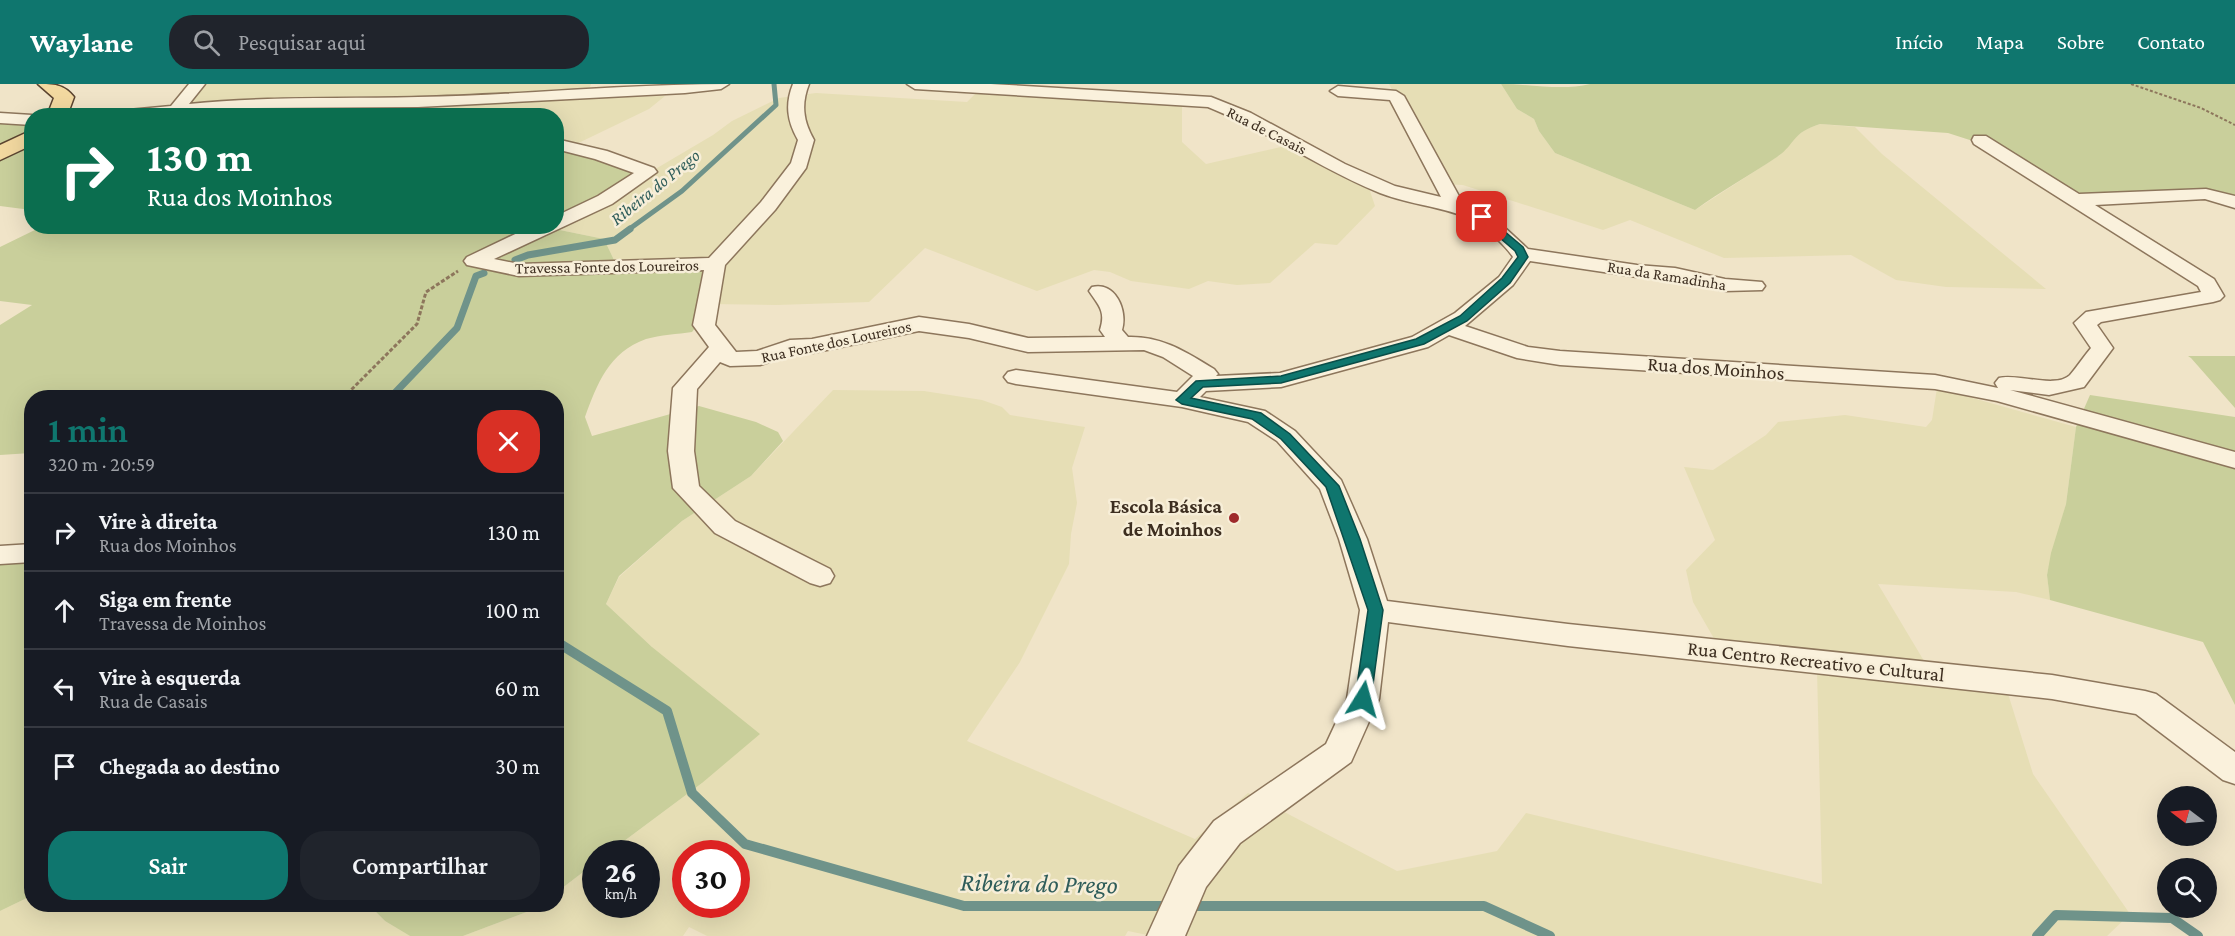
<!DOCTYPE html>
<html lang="pt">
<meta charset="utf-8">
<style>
:root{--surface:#171b24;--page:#20242c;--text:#f1f3f6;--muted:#9ea1a6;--line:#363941;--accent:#0f766e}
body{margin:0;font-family:"Crimson Pro",serif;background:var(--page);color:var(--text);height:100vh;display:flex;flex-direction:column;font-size:22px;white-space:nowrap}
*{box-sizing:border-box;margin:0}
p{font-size:20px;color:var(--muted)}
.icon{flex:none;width:33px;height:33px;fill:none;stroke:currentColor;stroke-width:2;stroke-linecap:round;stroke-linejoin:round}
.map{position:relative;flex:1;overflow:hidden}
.side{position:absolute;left:24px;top:306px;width:540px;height:522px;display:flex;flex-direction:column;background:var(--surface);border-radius:24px;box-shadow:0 6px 24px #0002}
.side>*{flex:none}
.hud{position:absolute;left:24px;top:24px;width:540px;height:126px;border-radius:24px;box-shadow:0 6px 24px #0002;background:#0b6e4f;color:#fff;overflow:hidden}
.needle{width:39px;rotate:286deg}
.tools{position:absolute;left:2157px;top:702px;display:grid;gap:12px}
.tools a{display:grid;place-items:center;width:60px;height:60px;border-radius:50%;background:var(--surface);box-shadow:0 6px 24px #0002;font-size:30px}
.speed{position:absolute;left:582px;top:756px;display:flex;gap:12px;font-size:30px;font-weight:700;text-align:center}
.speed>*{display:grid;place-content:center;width:78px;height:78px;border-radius:50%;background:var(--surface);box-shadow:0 6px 24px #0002;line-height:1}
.speed small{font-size:15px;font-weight:400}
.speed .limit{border:9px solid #d22;background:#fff;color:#111}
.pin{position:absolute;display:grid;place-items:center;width:51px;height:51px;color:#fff;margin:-26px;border-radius:12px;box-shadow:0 3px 9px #0006}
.me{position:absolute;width:66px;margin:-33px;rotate:8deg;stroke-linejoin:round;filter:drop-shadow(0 0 4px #0008)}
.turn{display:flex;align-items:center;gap:21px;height:126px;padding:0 24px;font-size:27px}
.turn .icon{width:78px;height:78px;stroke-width:2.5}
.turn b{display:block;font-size:42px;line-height:51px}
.round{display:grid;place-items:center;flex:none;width:63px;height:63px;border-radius:24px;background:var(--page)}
.overview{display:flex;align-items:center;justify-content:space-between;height:102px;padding:0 24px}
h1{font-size:36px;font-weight:600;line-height:45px;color:var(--accent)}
.action{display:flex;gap:12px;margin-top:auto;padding:12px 24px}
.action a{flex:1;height:69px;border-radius:24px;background:var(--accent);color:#fff;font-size:24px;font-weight:600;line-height:69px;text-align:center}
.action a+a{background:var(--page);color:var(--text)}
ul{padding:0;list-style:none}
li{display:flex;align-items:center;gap:18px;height:78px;padding:0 24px;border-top:2px solid var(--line)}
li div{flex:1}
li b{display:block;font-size:22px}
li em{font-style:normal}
header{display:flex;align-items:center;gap:36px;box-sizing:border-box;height:84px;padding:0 30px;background:var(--accent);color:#fff}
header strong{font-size:28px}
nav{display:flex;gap:33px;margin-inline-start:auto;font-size:21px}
.search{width:420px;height:54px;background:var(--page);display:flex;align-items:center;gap:15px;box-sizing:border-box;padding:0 21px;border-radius:24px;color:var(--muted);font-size:22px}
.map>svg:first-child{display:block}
</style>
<header>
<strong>Waylane</strong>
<div class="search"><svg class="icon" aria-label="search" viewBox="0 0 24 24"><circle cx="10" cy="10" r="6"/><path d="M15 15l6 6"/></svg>Pesquisar aqui</div>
<nav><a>Início</a><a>Mapa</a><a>Sobre</a><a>Contato</a></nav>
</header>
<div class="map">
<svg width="2235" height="852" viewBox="0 0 2235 852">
<rect width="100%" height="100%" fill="#f0e4c8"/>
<g fill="#e6deb5" fill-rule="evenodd">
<path d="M199 0H591L586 14 665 12 649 25 566 65 557 62 556 32 437 31 408 25 171 28Z"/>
<path d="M1389 0H1501L1517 25 1534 35 1539 47 1555 69 1695 126 1780 71 1794 54 1806 45 1820 40 1855 43 1882 70 2046 205 1946 203 1896 196 1851 171 1724 174 1630 136 1603 146 1463 101 1441 100Z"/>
<path d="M979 6 1182 20V58L1206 80 1285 62 1368 101 1375 122 1337 161 1315 159 1270 199 1237 201 1208 197 1189 205 1131 197 1110 188 1094 186 1037 207 925 164 869 218 776 221 709 220 629 180 614 176 604 155 545 143 556 142 557 129 559 128 608 113 713 51 732 37 779 14 816 9 967 18Z"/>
<path d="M1937 304 2076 343 2066 420 2047 490 2050 516 2016 508 1878 500 1933 592 2005 600 2033 690 2130 830 2107 852H1152L1128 847 1125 852H707L689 843 683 852H463L532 826 540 821 556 820 557 808 595 779 596 820H646V770L608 769 702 699 652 563 606 520 619 493 682 437 751 392 833 306 924 307 982 316 1002 323 1010 331 1085 343 1072 384 1077 419 1071 450 1069 480 1020 578 967 657 1195 755 1248 709 1397 787 1497 767 1526 729 1822 800 1817 585 1716 558 1693 518 1686 486 1715 456 1684 383 1713 386 1766 351 1778 338 1845 331 1926 343 1932 336ZM686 770H736V820H686Z"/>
<path d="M31 812 32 820 369 821 385 837 410 852H0V827Z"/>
</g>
<g fill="#c9cf9b">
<path d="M1501 0C1531 0 1562 7 1590 0H2235V121L2195 105 2095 113 2063 104 1976 58 1948 49 1820 40C1791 49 1796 60 1777 73 1750 91 1721 107 1695 126L1555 69 1539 47 1534 35 1517 25Z"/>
<path d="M277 18 387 22 437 31 132 32Z"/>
<path d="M0 37 12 38 16 41 31 40V126L0 122Z"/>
<path d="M556 62 653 87 608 113 557 129Z"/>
<path d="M41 143H545L604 155 614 176 629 180 703 185 713 194 702 235 692 248C678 250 660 251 646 255 609 268 597 300 585 333L592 352 699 322 756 338 778 348 783 357 751 392 682 437 619 492 606 520 652 563 760 650 702 699 608 769 596 770 595 779 557 808 556 314H32L31 369 0 371V241L32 221 0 217V163Z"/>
<path d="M2188 272H2235V324L2191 274Z"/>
<path d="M2090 311 2235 333V621L2203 558 2050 516 2047 491 2051 469 2066 420 2076 343Z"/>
<path d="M31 477V812L0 827V481Z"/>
<path d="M369 821H540L532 826 463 852H410L385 837Z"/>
</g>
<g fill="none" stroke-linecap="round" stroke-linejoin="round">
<path stroke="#6f938a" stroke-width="5" d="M628 146 682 107 776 21 774 0"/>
<g stroke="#6f938a" stroke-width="7">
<path d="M515 176 528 171 615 156 630 145"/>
<path d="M390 314 457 244 476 192 484 189"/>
</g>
<path stroke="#6f938a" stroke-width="8" d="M556 557 562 561"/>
<g stroke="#6f938a" stroke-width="10">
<path d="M560 560 667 627 692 709 745 760 964 822H1172"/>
<path d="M1188 822H1484L1550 852"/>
<path d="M2037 852 2056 831 2172 834 2198 852"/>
</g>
<g stroke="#8d765c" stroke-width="3">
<g id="minor">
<path d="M189 0H205L189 20C266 12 341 15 418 13 522 11 625 0 729 0L721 5 685 9 418 23 245 24 170 32H110L118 27 171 22Z"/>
<path d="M793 0H809C801 20 803 37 814 56L806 84 775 126 725 181 715 241 736 268 757 267 790 256 812 255 919 233 969 240 1028 254 1105 253 1100 246C1106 227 1099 222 1089 207L1092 203C1115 197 1128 226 1122 246L1128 253C1162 252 1186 268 1214 285L1218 290 1216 292 1280 289 1412 253 1455 229 1499 193 1513 173C1507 163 1483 141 1473 136 1443 122 1410 121 1380 109 1320 85 1268 47 1208 23L915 5 907 0H991L1211 13 1251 29 1345 80 1395 102 1441 113 1390 16 1338 12 1330 7 1338 2 1396 7 1404 12 1460 114 1458 117 1489 129 1528 165 1637 181 1675 184 1725 195 1762 198 1765 202 1762 206 1725 207 1675 196 1637 193 1530 177 1513 201 1465 242 1528 263 1560 267 1935 291 1998 304 1995 299 1999 294C2018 289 2055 305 2070 291 2077 283 2084 272 2091 264L2074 239 2086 228 2201 208 2198 202 1974 60 1972 56 1974 52H1986L2079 110 2206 105 2235 112V124L2205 115 2095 121 2214 195 2224 212 2220 216 2213 218 2101 238 2097 241 2113 264 2084 303 2049 311 2010 306 2235 368V384L1997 317 1935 305 1560 281 1517 274 1449 251 1428 263 1281 303 1206 307 1200 313 1265 327 1295 347 1341 396 1367 455 1387 517 1568 540 2052 591 2145 607 2156 610 2235 668V700L2223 696 2136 630 2052 615 1568 562 1388 538 1379 615 1351 678 1240 759 1206 803 1185 852H1147L1179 782 1214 737 1326 660 1347 615 1360 526 1339 455 1320 405 1277 357 1248 338 1182 323 1016 300 1008 298 1004 293 1008 288 1016 286 1177 308 1193 292 1163 273 1144 266 1028 268 969 254 919 247 812 269 793 270 760 281 730 282 720 278 697 305 694 367 699 402 735 437 830 485 834 492 830 499 820 502 810 499 715 449 673 404 668 367 673 304 709 263 693 241 704 186 519 192 467 181 464 177 467 173 532 142H556V132L598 112 634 89 595 75 556 65V55L607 67 654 84 657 88 612 120 494 175 519 180 709 174 761 118 791 79 798 56C787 37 785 20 793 0Z"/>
<path d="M0 29 32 31 34 32H32V41L0 39Z"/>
<path d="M32 460V478L0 480V462Z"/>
</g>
</g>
<g stroke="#5b4430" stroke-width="3">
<g id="major">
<path d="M38 0C53 0 64 0 74 13L67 32H47L54 14Z"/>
<path d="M32 46V61L0 76V61Z"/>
</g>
</g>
<path stroke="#8d765c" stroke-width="2" stroke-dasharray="3 2" stroke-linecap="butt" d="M2131 0 2201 24 2235 41"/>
<path stroke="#8d765c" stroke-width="3" stroke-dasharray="4 2" stroke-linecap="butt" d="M343 314 417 240 426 208 458 187"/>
<use href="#minor" fill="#faf1dc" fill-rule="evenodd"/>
<use href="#major" fill="#f3d9a0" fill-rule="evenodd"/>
</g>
<path fill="#0f766e" stroke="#0a4d48" stroke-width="1.5" d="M1478 131H1485L1523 163 1528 173 1510 199 1467 237 1424 260 1281 299 1203 303 1191 314 1261 329 1290 350 1339 402 1360 455 1383 526 1371 615 1369 619H1357L1355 615 1368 526 1326 403 1281 355 1252 335 1182 320 1176 316 1196 297 1281 292 1416 255 1460 232 1502 194 1518 173 1515 167 1478 135Z"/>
<circle fill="#9e2a2b" stroke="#f7eed8" stroke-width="2" cx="1234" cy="434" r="6"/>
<g text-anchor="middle" stroke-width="5" stroke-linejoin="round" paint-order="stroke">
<g font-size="16" fill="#3d2e20" stroke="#f7eed8">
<text transform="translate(1267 46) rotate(27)" y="6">Rua de Casais</text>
<text transform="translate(607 182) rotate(-1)" y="6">Travessa Fonte dos Loureiros</text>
<text transform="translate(1667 191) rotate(9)" y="6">Rua da Ramadinha</text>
<text transform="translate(836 257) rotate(-12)" y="6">Rua Fonte dos Loureiros</text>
</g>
<g font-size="18" font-style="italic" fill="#2f5d5a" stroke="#f7eed8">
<text transform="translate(655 103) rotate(-39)" y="6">Ribeira do Prego</text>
</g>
<g font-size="20" fill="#3d2e20" stroke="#f7eed8">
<text transform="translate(1716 284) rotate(4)" y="7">Rua dos Moinhos</text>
<text transform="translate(1816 577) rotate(6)" y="7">Rua Centro Recreativo e Cultural</text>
</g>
<g font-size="20" font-weight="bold" fill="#3d2e20" stroke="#f7eed8" text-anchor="end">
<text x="1222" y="429">Escola Básica<tspan x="1222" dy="23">de Moinhos</tspan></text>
</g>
<g font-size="26" font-style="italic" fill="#2f5d5a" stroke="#f7eed8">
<text transform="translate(1039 799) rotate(1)" y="9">Ribeira do Prego</text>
</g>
</g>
</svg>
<div class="tools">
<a><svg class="needle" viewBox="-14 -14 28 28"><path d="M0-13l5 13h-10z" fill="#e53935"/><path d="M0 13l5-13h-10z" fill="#9ea1a6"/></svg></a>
<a><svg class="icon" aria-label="search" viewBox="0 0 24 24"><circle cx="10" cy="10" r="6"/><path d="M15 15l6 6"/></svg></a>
</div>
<div class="speed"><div>26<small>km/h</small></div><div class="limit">30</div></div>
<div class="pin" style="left:1482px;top:133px;background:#d93025"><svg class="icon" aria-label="arrive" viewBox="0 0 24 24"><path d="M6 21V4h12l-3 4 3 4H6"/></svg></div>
<svg class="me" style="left:1363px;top:615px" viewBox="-20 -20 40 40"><path d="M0-17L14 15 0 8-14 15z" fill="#0f766e" stroke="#fff" stroke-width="4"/></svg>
<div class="hud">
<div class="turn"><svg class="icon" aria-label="right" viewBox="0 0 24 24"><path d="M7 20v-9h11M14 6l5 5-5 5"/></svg><div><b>130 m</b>Rua dos Moinhos</div></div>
</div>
<section class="side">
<div class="overview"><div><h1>1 min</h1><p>320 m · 20:59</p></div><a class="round" style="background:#d93025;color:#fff"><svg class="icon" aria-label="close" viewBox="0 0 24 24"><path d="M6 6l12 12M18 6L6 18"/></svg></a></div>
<ul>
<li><svg class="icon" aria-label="right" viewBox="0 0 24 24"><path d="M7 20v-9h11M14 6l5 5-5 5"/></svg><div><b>Vire à direita</b><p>Rua dos Moinhos</p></div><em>130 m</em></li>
<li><svg class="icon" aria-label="ahead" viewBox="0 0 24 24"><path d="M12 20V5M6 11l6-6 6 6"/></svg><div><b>Siga em frente</b><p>Travessa de Moinhos</p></div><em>100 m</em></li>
<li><svg class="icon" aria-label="left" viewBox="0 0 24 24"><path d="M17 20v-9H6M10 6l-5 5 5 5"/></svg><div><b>Vire à esquerda</b><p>Rua de Casais</p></div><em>60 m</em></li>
<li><svg class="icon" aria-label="arrive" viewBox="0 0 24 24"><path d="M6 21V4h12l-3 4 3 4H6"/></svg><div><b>Chegada ao destino</b></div><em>30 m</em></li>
</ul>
<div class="action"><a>Sair</a><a>Compartilhar</a></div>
</section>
</div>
